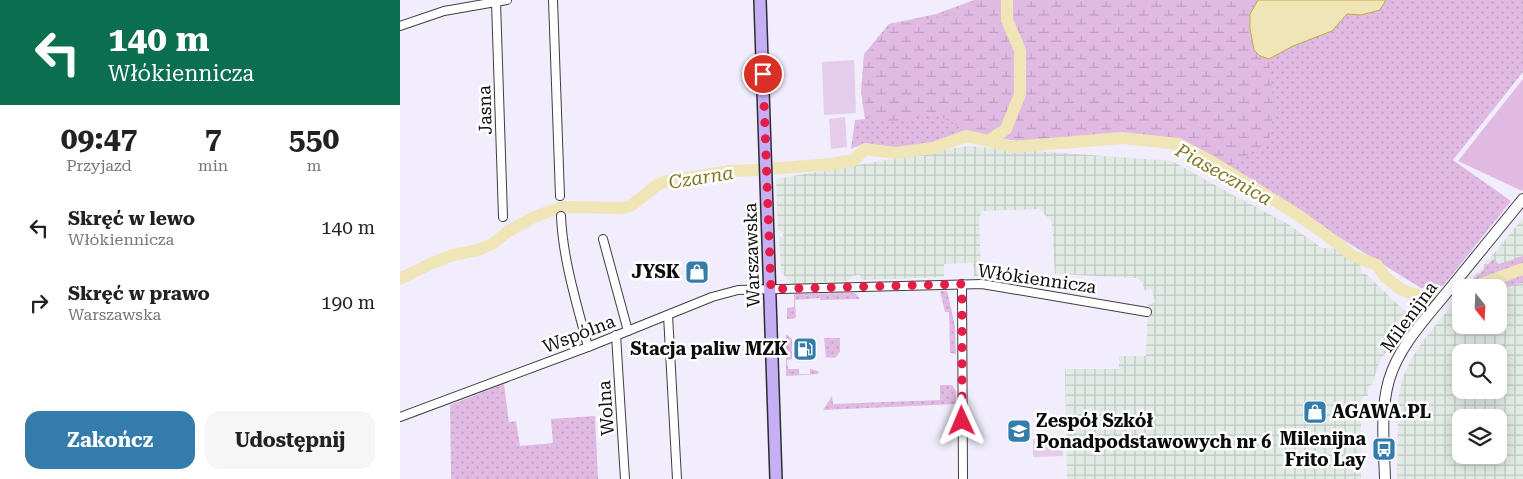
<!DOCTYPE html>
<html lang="pl">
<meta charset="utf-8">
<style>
:root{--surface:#fff;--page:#f6f6f6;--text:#222;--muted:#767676;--accent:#347cac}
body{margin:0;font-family:"Roboto Serif",serif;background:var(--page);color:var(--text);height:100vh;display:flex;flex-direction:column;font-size:19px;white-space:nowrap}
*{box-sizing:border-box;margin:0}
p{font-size:16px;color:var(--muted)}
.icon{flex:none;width:28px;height:28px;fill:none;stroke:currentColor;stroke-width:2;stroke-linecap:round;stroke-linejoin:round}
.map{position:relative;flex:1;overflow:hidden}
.drawer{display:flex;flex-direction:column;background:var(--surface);width:400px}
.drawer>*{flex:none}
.hud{background:#0b6e4f;color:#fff;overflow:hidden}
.needle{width:32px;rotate:162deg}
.buttons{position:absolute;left:1052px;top:279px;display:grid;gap:10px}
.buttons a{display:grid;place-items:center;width:55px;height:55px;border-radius:10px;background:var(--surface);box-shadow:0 2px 12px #0003;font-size:25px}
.pin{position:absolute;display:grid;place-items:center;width:42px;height:42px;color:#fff;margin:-21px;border:2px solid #fff;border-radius:50%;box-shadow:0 1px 5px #0007}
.me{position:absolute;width:55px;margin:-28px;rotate:359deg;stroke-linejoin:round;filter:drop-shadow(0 0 4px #0008)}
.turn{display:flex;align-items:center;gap:18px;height:105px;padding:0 25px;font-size:22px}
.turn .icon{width:65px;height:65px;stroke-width:2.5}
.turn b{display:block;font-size:35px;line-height:42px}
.eta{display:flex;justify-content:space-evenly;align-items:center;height:85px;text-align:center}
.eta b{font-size:30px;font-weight:700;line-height:35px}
.cta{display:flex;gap:10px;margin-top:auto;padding:10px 25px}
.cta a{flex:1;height:58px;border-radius:15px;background:var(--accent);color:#fff;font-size:20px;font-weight:700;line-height:58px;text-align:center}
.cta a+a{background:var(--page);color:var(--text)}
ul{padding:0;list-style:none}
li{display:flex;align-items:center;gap:15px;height:75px;padding:0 25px}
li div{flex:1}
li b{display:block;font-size:19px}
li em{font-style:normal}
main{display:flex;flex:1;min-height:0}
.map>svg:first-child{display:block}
</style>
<main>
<section class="drawer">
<div class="hud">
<div class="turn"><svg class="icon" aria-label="left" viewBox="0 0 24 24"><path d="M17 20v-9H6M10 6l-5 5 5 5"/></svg><div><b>140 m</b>Włókiennicza</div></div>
</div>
<div class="eta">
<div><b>09:47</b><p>Przyjazd</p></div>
<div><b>7</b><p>min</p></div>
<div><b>550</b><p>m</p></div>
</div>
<ul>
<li><svg class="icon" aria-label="left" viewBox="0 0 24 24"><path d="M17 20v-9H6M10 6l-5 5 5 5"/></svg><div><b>Skręć w lewo</b><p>Włókiennicza</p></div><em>140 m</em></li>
<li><svg class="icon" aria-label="right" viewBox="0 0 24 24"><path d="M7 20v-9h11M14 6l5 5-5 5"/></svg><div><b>Skręć w prawo</b><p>Warszawska</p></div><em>190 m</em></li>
</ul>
<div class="cta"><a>Zakończ</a><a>Udostępnij</a></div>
</section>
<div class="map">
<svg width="1123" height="479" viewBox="0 0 1123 479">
<defs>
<pattern id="industrial-grid" width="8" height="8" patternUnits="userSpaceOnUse" patternTransform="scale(1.25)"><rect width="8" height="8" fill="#e1eae4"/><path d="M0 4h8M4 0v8" fill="none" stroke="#c0c8c2"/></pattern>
<pattern id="grass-dots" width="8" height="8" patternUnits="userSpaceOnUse" patternTransform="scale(1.25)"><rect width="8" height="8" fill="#e0bae3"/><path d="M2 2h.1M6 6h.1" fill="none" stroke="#bf9fc2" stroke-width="1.8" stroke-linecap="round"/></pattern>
<pattern id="wetland-marsh" width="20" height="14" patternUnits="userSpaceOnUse" patternTransform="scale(1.25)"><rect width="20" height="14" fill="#e0bae3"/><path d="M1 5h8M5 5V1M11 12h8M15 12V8" fill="none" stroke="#bf9fc2"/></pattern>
</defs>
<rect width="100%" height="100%" fill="#f1edfd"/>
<g fill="url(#industrial-grid)" fill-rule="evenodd">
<path d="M567 146 772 161 840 199 842 197 843 200 888 224 922 248H934L960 264 962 273 967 275 1007 313 1006 315 1010 321 980 360 972 385 968 386V396H965L961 399V479H667L665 369H719V356H746L748 305 755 302 751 289 745 291 742 282 737 278 655 274 652 222 639 209 583 211 579 217 581 276H574L573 263 544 264V277L462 280 460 275 452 276 448 281 392 284 381 272 379 237 383 236V232L378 230 376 179Z"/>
<path d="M1123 218V479H997L998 399 1002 379 1012 358 1023 341 1061 294V325H1099V288L1066 287ZM1061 352H1099V390H1061ZM1061 418H1099V455H1061Z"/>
</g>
<g fill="url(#grass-dots)">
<path d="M574 0H1123V72L1053 160 1111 201 1043 286 1021 288 829 169 779 143 723 137 631 143 562 131 546 140 494 149 463 144 451 149 455 120 465 119 461 92 464 54 489 24 536 14Z"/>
<path d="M1123 256V283L1099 289V288L1068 287 1093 259 1099 264Z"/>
<path d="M540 291H547L555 326 556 354 550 353 549 312H545Z"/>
<path d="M455 293 460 299 420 300V298L395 300 396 317 393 319H387V308L394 307V294Z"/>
<path d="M386 334 392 339V359L387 360 388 369H399V374H410V369L418 371 419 374 386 376Z"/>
<path d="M424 338H440V352L435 358 426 357Z"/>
<path d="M104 384 109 422 116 421 120 446 153 443 151 419 195 416 198 479H51L50 405Z"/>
<path d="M540 385H552L556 391V404L423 410 432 396 433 404 540 400Z"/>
</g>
<path fill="url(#wetland-marsh)" d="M578 0H858L850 14V29L854 50 860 56 869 59 874 108 869 141 830 166 780 142 723 136 629 142 592 138 563 130 552 122 539 117 524 115 491 122 469 117 462 92 464 64 466 55 484 33 499 24 537 18Z"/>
<path fill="#e0bae3" d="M1123 79V189L1122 191 1058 161Z"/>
<g fill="#e5cbec">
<path d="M454 60 456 113 424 115 422 62Z"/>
<path d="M445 117 447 147 431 149 429 119Z"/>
<path d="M633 439H663V456L633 457Z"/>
</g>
<path fill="#efe5b7" stroke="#bdab46" d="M858 0H986L980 10 961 15 947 14 932 31 893 46 869 59 860 56 854 50 850 29V14Z"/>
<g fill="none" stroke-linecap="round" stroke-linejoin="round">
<g stroke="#efe5b7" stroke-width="12">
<path d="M588 141 606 129 620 94V50L607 20V0"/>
<path d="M0 279 30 264 53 255 78 250 94 243 107 232 130 219 152 210 165 207 222 208 232 205 257 185 267 181 331 171 357 170 432 164 454 160 465 149 495 153 533 148 567 136 614 147 722 138 779 144 819 166 898 215 941 246 953 256 977 265 985 277 1002 290 1020 296 1033 297"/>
<path d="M1070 288 1123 269"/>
</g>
<g stroke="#3f3f3f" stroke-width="10">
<g id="minor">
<path d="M153 0 160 196"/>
<path d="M96 2 103 217"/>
<path d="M0 26 44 11 107 0"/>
<path d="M161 216C163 261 177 304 188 347"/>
<path d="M203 239 228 331"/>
<path d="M562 284 563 479"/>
<path d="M268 315 277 479"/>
<path d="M216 335 225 479"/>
<path d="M0 417 188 347 312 297 338 290 582 284 747 312"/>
</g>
</g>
<g stroke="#3f3f3f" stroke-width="12">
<path id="tertiary" d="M985 479C984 447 980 411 989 380 999 346 1026 318 1048 291 1073 260 1098 230 1123 199"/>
</g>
<g stroke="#2e2e2e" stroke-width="14">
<path id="secondary" d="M360 0 376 479"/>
</g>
<use href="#minor" stroke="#fff" stroke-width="8"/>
<use href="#tertiary" stroke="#fff" stroke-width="10"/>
<use href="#secondary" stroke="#c7aff6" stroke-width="11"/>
</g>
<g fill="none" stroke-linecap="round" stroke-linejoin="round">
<path stroke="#e11d48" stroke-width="9" stroke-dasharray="0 16.2" d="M363 74 371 289 562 284V421"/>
</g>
<defs>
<g id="shop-square" transform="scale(1.25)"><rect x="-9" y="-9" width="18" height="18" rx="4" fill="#347cac" stroke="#fff"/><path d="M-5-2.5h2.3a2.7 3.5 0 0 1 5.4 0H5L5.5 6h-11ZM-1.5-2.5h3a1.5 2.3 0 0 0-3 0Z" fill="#fff"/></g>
<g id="fuel-square" transform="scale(1.25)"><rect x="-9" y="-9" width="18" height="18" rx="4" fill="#347cac" stroke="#fff"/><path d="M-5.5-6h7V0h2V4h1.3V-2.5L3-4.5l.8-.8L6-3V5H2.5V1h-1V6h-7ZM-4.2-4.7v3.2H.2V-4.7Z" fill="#fff"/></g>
<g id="school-square" transform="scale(1.25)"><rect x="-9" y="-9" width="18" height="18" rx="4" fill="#347cac" stroke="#fff"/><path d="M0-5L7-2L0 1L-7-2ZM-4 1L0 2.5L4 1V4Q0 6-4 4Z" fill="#fff"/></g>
<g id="bus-square" transform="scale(1.25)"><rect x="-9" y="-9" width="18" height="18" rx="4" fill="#347cac" stroke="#fff"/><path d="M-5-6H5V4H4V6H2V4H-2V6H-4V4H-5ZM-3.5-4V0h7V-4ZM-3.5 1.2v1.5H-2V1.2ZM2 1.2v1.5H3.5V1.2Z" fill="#fff"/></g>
</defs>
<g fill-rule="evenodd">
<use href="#shop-square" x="297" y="272"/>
<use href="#fuel-square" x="405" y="349"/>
<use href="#shop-square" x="915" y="412"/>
<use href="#school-square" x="619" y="431"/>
<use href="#bus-square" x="984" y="449"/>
</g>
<g text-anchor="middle" stroke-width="5" stroke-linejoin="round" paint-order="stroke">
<g font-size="18" fill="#0c0c0c" stroke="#fff">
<text transform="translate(85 110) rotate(-92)" y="6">Jasna</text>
<text transform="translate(352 255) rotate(-92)" y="6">Warszawska</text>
<text transform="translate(637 279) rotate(8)" y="6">Włókiennicza</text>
<text transform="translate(1009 317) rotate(-54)" y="6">Milenijna</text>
<text transform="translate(179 334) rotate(-21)" y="6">Wspólna</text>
<text transform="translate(206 408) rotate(-94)" y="6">Wolna</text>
</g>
<g font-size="18" font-weight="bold" fill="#0c0c0c" stroke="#fff" text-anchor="end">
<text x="280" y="278">JYSK</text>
<text x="388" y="355">Stacja paliw MZK</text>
<text x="932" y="418" text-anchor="start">AGAWA.PL</text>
<text x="636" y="427" text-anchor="start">Zespół Szkół<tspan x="636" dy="21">Ponadpodstawowych nr 6</tspan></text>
<text x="966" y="445">Milenijna<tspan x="966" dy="21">Frito Lay</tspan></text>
</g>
<g font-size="19" font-style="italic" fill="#827722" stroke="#fff">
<text transform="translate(824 174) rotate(29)" y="7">Piasecznica</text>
<text transform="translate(301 177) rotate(-9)" y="7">Czarna</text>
</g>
</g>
</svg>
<div class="buttons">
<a><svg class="needle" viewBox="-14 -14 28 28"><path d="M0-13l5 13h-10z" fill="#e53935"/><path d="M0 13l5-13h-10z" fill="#767676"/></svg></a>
<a><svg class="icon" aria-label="search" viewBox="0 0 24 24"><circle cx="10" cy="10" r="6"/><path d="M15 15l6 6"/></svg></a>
<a><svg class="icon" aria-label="layers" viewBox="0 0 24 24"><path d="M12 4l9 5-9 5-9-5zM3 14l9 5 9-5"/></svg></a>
</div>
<div class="pin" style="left:363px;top:74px;background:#d93025"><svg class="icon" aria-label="arrive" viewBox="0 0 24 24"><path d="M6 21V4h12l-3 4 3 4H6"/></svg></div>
<svg class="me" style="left:562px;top:421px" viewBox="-20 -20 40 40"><path d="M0-17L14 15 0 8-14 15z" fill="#e11d48" stroke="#fff" stroke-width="4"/></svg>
</div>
</main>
